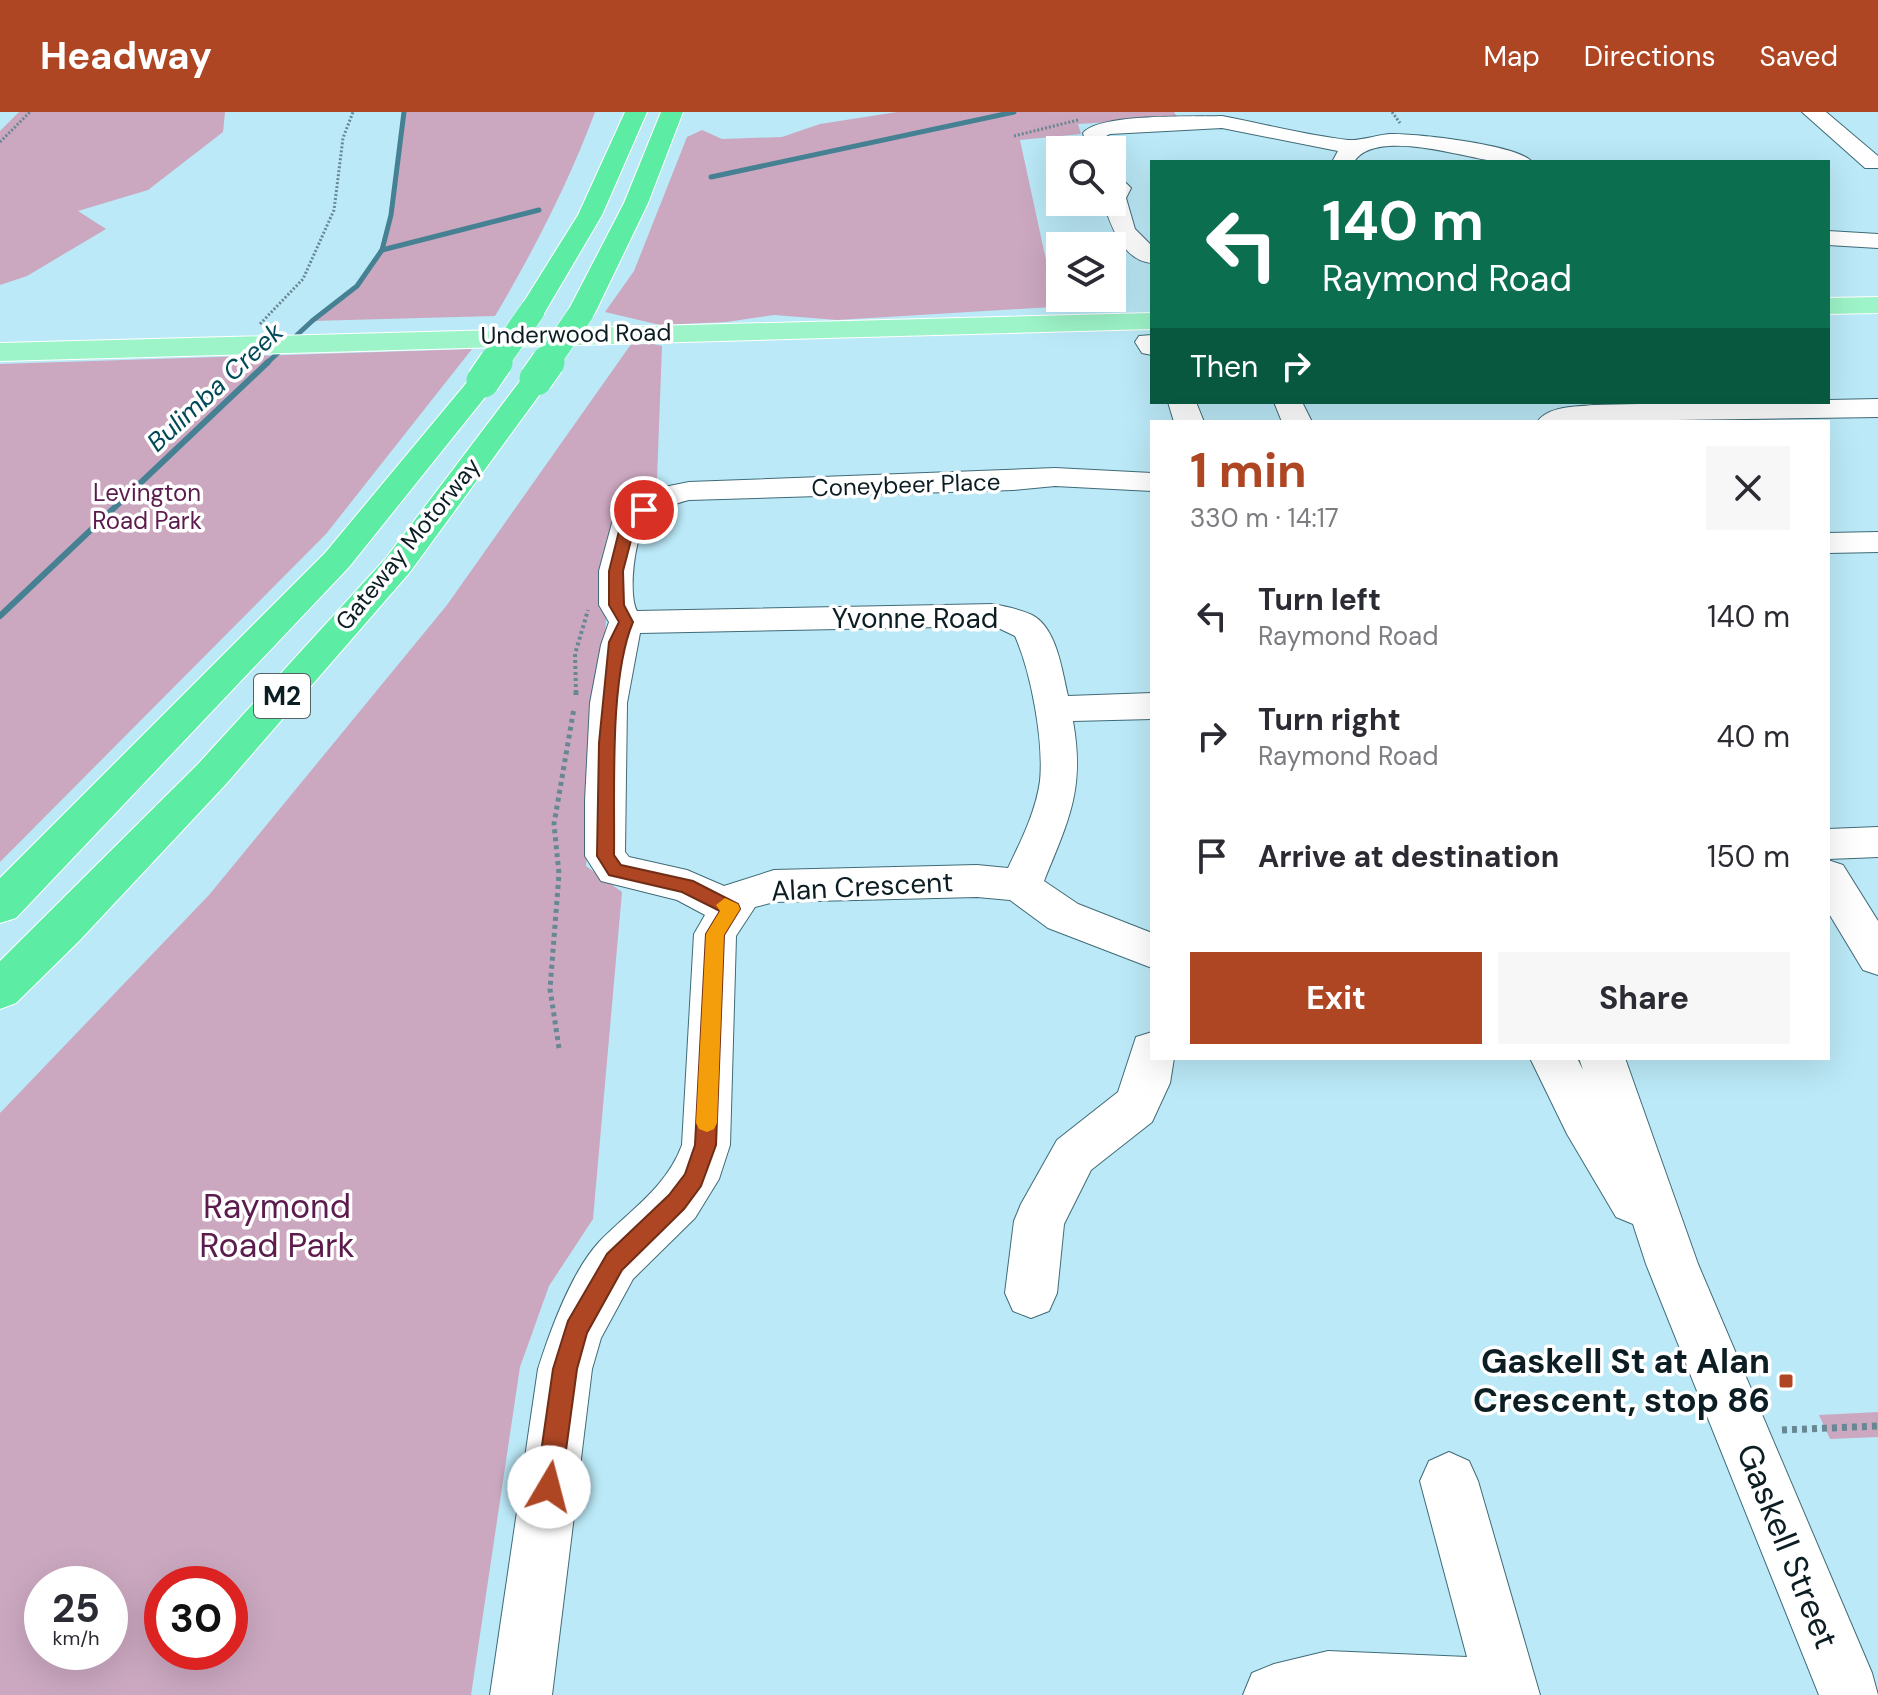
<!DOCTYPE html>
<meta charset="utf-8">
<style>
:root{--surface:#fff;--page:#f7f7f7;--text:#2b2b33;--muted:#7c7c81;--accent:#ae4624}
body{margin:0;font-family:"DM Sans",sans-serif;background:var(--page);color:var(--text);height:100vh;display:flex;flex-direction:column;font-size:30px;white-space:nowrap}
*{box-sizing:border-box;margin:0}
p{font-size:26px;color:var(--muted)}
.icon{flex:none;width:44px;height:44px;fill:none;stroke:currentColor;stroke-width:2;stroke-linecap:round;stroke-linejoin:round}
.map{position:relative;flex:1;overflow:hidden}
.drawer{position:absolute;left:1150px;top:308px;width:680px;height:640px;display:flex;flex-direction:column;background:var(--surface);border-radius:0px;box-shadow:0 8px 32px #0002}
.drawer>*{flex:none}
.hud{position:absolute;left:1150px;top:48px;width:680px;height:244px;border-radius:0px;box-shadow:0 8px 32px #0002;background:#0b6e4f;color:#fff;overflow:hidden}
.fabs{position:absolute;left:1046px;top:24px;display:grid;gap:16px}
.fabs a{display:grid;place-items:center;width:80px;height:80px;border-radius:0px;background:var(--surface);box-shadow:0 8px 32px #0002;font-size:40px}
.speed{position:absolute;left:24px;top:1454px;display:flex;gap:16px;font-size:40px;font-weight:700;text-align:center}
.speed>*{display:grid;place-content:center;width:104px;height:104px;border-radius:50%;background:var(--surface);box-shadow:0 8px 32px #0002;line-height:1}
.speed small{font-size:20px;font-weight:400}
.speed .limit{border:12px solid #d22;background:#fff;color:#111}
.pin{position:absolute;display:grid;place-items:center;width:68px;height:68px;color:#fff;margin:-34px;border:4px solid #fff;border-radius:50%;box-shadow:0 2px 8px #0007}
.me{position:absolute;width:88px;margin:-44px;rotate:8deg;stroke-linejoin:round;filter:drop-shadow(0 0 6px #0008)}
.turn{display:flex;align-items:center;gap:28px;height:168px;padding:0 40px;font-size:36px}
.turn .icon{width:104px;height:104px;stroke-width:2.5}
.turn b{display:block;font-size:56px;line-height:68px}
.then{display:flex;align-items:center;height:76px;padding:0 40px;background:#0003;gap:16px;font-size:30px}
.round{display:grid;place-items:center;flex:none;width:84px;height:84px;border-radius:0px;background:var(--page)}
.head{display:flex;align-items:center;justify-content:space-between;height:136px;padding:0 40px}
h1{font-size:48px;font-weight:700;line-height:60px;color:var(--accent)}
.primary-button{display:flex;gap:16px;margin-top:auto;padding:16px 40px}
.primary-button a{flex:1;height:92px;border-radius:0px;background:var(--accent);color:#fff;font-size:32px;font-weight:700;line-height:92px;text-align:center}
.primary-button a+a{background:var(--page);color:var(--text)}
ul{padding:0;list-style:none}
li{display:flex;align-items:center;gap:24px;height:120px;padding:0 40px}
li div{flex:1}
li b{display:block;font-size:30px}
li em{font-style:normal}
header{display:flex;align-items:center;gap:48px;box-sizing:border-box;height:112px;padding:0 40px;background:var(--accent);color:#fff}
header strong{font-size:38px}
nav{display:flex;gap:44px;margin-inline-start:auto;font-size:28px}
.map>svg:first-child{display:block}
</style>
<header>
<strong>Headway</strong>
<nav><a>Map</a><a>Directions</a><a>Saved</a></nav>
</header>
<div class="map">
<svg width="1878" height="1583" viewBox="0 0 1878 1583">
<rect width="100%" height="100%" fill="#bbe9f7"/>
<g fill="#cba8c0" fill-rule="evenodd">
<path d="M19 0H225L223 20 148 78 78 99 106 117 27 164 0 173V19Z"/>
<path d="M404 0H595C568 72 534 138 495 204L312 209C327 198 344 188 356 175 400 132 395 57 404 0Z"/>
<path d="M897 0H1174L1178 6 1078 12 1081 22 1020 28 1054 185 1053 195 837 208 774 203 726 210 660 213 605 200 634 159 687 25 702 18 722 27 782 25 820 12Z"/>
<path d="M634 228 662 234 657 368 615 399 586 754 622 780 593 1107 549 1174 520 1255 471 1583H0V1001L209 783 447 493ZM42 1472H110V1540H42ZM162 1472H230V1540H162Z"/>
<path d="M472 237 326 422 0 750V252Z"/>
<path d="M1878 1300V1325L1830 1327 1819 1303Z"/>
</g>
<g fill="none" stroke-linecap="round" stroke-linejoin="round">
<g stroke="#458192" stroke-width="5">
<path d="M711 65 1014 0"/>
<path d="M382 138 539 98"/>
<path d="M266 252 312 209 357 174 382 138 391 103 404 0"/>
</g>
<path stroke="#458192" stroke-width="6" d="M0 504 268 250"/>
<g stroke="#406b77" stroke-width="2">
<g id="minor">
<path d="M1802 0H1826L1878 44V56H1865Z"/>
<path d="M1222 4C1264 12 1306 23 1348 28 1360 29 1377 23 1390 22 1414 21 1520 33 1532 50 1522 50 1511 51 1500 50 1468 47 1375 15 1354 50H1332L1338 39 1222 16 1110 22 1106 24 1110 38H1088L1083 21C1099 1 1194 5 1222 4Z"/>
<path d="M1112 63 1120 65 1131 76 1126 86 1135 117 1152 134V151C1123 149 1111 114 1103 90H1112Z"/>
<path d="M1828 119 1878 122V136L1828 133Z"/>
<path d="M1152 223V243L1142 241 1135 230 1139 224Z"/>
<path d="M1878 287V305L1537 310C1548 294 1575 295 1593 293Z"/>
<path d="M1168 290H1196L1204 310H1174Z"/>
<path d="M1274 290H1302L1312 310H1282Z"/>
<path d="M1055 356 1152 361V379L1055 374 1013 378 689 388C672 392 658 399 646 413 634 425 628 484 637 499L994 492C1006 495 1020 497 1032 503 1057 516 1062 559 1068 584L1152 581V607L1073 609C1085 677 1069 707 1044 769L1078 792 1152 821V856L1048 816 1010 788 977 785 774 790 755 795 736 824 730 1033 719 1067 695 1106 633 1167 601 1226 592 1257 552 1583H490L538 1257C550 1219 572 1159 599 1130 630 1098 666 1076 682 1033L694 822 705 803 677 788 601 769 585 744V689L590 591 601 533 609 510 599 493V459L612 411 649 378 689 370ZM994 514 1015 524C1031 560 1044 629 1040 669 1036 699 1021 729 1008 756L977 753 774 758 724 774 687 758 629 745 625 740 627 591 640 521Z"/>
<path d="M1878 420V440L1828 441V421Z"/>
<path d="M1878 715V745L1828 747V717Z"/>
<path d="M1828 748 1843 753 1878 809V863L1863 858 1828 800Z"/>
<path d="M1152 920V946H1174L1170 971 1152 1010 1091 1058 1064 1112 1057 1181 1049 1199 1031 1206 1013 1199 1005 1181 1014 1109 1021 1092 1057 1028 1118 980 1136 925Z"/>
<path d="M1530 946H1577L1583 958 1579 946H1625L1698 1152 1872 1561 1878 1583H1819L1646 1152 1633 1112 1616 1105 1567 1022Z"/>
<path d="M1449 1340 1469 1349 1478 1369 1540 1583H1243L1252 1561 1274 1552 1328 1539 1467 1545 1420 1369 1429 1349Z"/>
</g>
</g>
<g stroke="#fff" stroke-width="2">
<g id="major">
<path d="M1878 185V201L1828 202V186Z"/>
<path d="M1152 201V217L0 249V231Z"/>
</g>
</g>
<g stroke="#fff" stroke-width="2">
<g id="highway">
<path d="M625 0H647L602 103 542 205 532 207 522 205 518 199 578 103Z"/>
<path d="M661 0H683L648 91 595 201 591 207 581 209 571 207 567 201 624 91Z"/>
<path d="M536 258 546 261 551 267 410 460 226 672 79 829 16 891 0 897V849L198 652 386 446 526 261Z"/>
<path d="M483 260 493 263 498 269 349 455 16 806 0 811V766L325 441 473 263Z"/>
</g>
</g>
<g stroke="#678892" stroke-width="3" stroke-dasharray="2 2" stroke-linecap="butt">
<path d="M1392 0 1400 11"/>
<path d="M1014 24 1078 8"/>
<path d="M0 30 30 0"/>
<path d="M260 212 303 167 334 98 343 26 353 0"/>
</g>
<path stroke="#678892" stroke-width="4" stroke-dasharray="3 3" stroke-linecap="butt" d="M576 581 575 542 588 498"/>
<g stroke="#678892" stroke-width="5" stroke-dasharray="4 4" stroke-linecap="butt">
<path d="M576 579V583"/>
<path d="M559 936 550 877 559 762 554 712 574 596"/>
</g>
<path stroke="#678892" stroke-width="7" stroke-dasharray="5 5" stroke-linecap="butt" d="M1782 1318 1878 1314"/>
<use href="#minor" fill="#fff" fill-rule="evenodd"/>
<use href="#major" fill="#9df4c8" fill-rule="evenodd"/>
<use href="#highway" fill="#5ceca3" fill-rule="evenodd"/>
<g stroke="#fff" stroke-width="26" stroke-linecap="butt">
<g id="highway-bridge-far1">
<path d="M495 252 532 199"/>
<path d="M546 252 581 201"/>
</g>
</g>
<g stroke="#fff" stroke-width="35" stroke-linecap="butt">
<g id="highway-bridge">
<path d="M536 267 548 250"/>
<path d="M483 269 496 250"/>
</g>
</g>
<use href="#highway-bridge-far1" stroke="#5ceca3" stroke-width="25"/>
<use href="#highway-bridge" stroke="#5ceca3" stroke-width="33"/>
</g>
<path fill="#ae4624" stroke="#712e17" stroke-width="2" d="M644 394 651 398 635 413 623 459 624 493 633 510C609 567 615 679 614 743L621 753 693 769 738 792 740 797 724 823 716 1033 701 1074 684 1097 622 1158 587 1221 577 1257 561 1375 558 1384 549 1388 540 1384 536 1375 553 1257 568 1209 607 1142 669 1083 685 1062 695 1033 706 822 720 799 682 780 609 763 597 744 599 631 609 530 619 510 609 493V459L621 411Z"/>
<path fill="#f59e0b" d="M725 786 738 792 740 797 724 823 717 1011 714 1017 707 1020 699 1017 696 1011 706 822 720 799 716 793Z"/>
<rect fill="#ae4624" stroke="#fff" stroke-width="3" x="1778" y="1261" width="16" height="16" rx="4"/>
<g text-anchor="middle" stroke-width="7" stroke-linejoin="round" paint-order="stroke">
<g font-size="24" fill="#0c1e23" stroke="#fff">
<text transform="translate(576 222) rotate(-1)" y="8">Underwood Road</text>
<text transform="translate(906 373) rotate(-2)" y="8">Coneybeer Place</text>
<text transform="translate(408 432) rotate(-51)" y="8">Gateway Motorway</text>
</g>
<g font-size="24" fill="#5c1b4d" stroke="#fff">
<text x="147" y="389">Levington<tspan x="147" dy="28">Road Park</tspan></text>
</g>
<g font-size="26" font-style="italic" fill="#004958" stroke="#fff">
<text transform="translate(215 275) rotate(-43)" y="9">Bulimba Creek</text>
</g>
<rect fill="#fff" stroke="#556265" stroke-width="2" x="254" y="562" width="56" height="44" rx="6"/>
<g font-size="26" font-weight="bold" fill="#0c1e23">
<text x="282" y="593">M2</text>
</g>
<g font-size="28" fill="#0c1e23" stroke="#fff">
<text x="915" y="516">Yvonne Road</text>
<text transform="translate(862 774) rotate(-3)" y="10">Alan Crescent</text>
</g>
<g font-size="34" fill="#5c1b4d" stroke="#fff">
<text x="277" y="1106">Raymond<tspan x="277" dy="39">Road Park</tspan></text>
</g>
<g font-size="34" font-weight="bold" fill="#0c1e23" stroke="#fff" text-anchor="end">
<text x="1770" y="1261">Gaskell St at Alan<tspan x="1770" dy="39">Crescent, stop 86</tspan></text>
</g>
<g font-size="34" fill="#0c1e23" stroke="#fff">
<text transform="translate(1788 1434) rotate(68)" y="12">Gaskell Street</text>
</g>
</g>
</svg>
<div class="fabs">
<a><svg class="icon" aria-label="search" viewBox="0 0 24 24"><circle cx="10" cy="10" r="6"/><path d="M15 15l6 6"/></svg></a>
<a><svg class="icon" aria-label="layers" viewBox="0 0 24 24"><path d="M12 4l9 5-9 5-9-5zM3 14l9 5 9-5"/></svg></a>
</div>
<div class="speed"><div>25<small>km/h</small></div><div class="limit">30</div></div>
<div class="pin" style="left:644px;top:398px;background:#d93025"><svg class="icon" aria-label="arrive" viewBox="0 0 24 24"><path d="M6 21V4h12l-3 4 3 4H6"/></svg></div>
<svg class="me" style="left:549px;top:1375px" viewBox="-20 -20 40 40"><circle r="19" fill="#fff"/><path d="M0-13L10 11 0 6-10 11z" fill="#ae4624"/></svg>
<div class="hud">
<div class="turn"><svg class="icon" aria-label="left" viewBox="0 0 24 24"><path d="M17 20v-9H6M10 6l-5 5 5 5"/></svg><div><b>140 m</b>Raymond Road</div></div>
<div class="then">Then<svg class="icon" aria-label="right" viewBox="0 0 24 24"><path d="M7 20v-9h11M14 6l5 5-5 5"/></svg></div>
</div>
<section class="drawer">
<div class="head"><div><h1>1 min</h1><p>330 m · 14:17</p></div><a class="round"><svg class="icon" aria-label="close" viewBox="0 0 24 24"><path d="M6 6l12 12M18 6L6 18"/></svg></a></div>
<ul>
<li><svg class="icon" aria-label="left" viewBox="0 0 24 24"><path d="M17 20v-9H6M10 6l-5 5 5 5"/></svg><div><b>Turn left</b><p>Raymond Road</p></div><em>140 m</em></li>
<li><svg class="icon" aria-label="right" viewBox="0 0 24 24"><path d="M7 20v-9h11M14 6l5 5-5 5"/></svg><div><b>Turn right</b><p>Raymond Road</p></div><em>40 m</em></li>
<li><svg class="icon" aria-label="arrive" viewBox="0 0 24 24"><path d="M6 21V4h12l-3 4 3 4H6"/></svg><div><b>Arrive at destination</b></div><em>150 m</em></li>
</ul>
<div class="primary-button"><a>Exit</a><a>Share</a></div>
</section>
</div>
